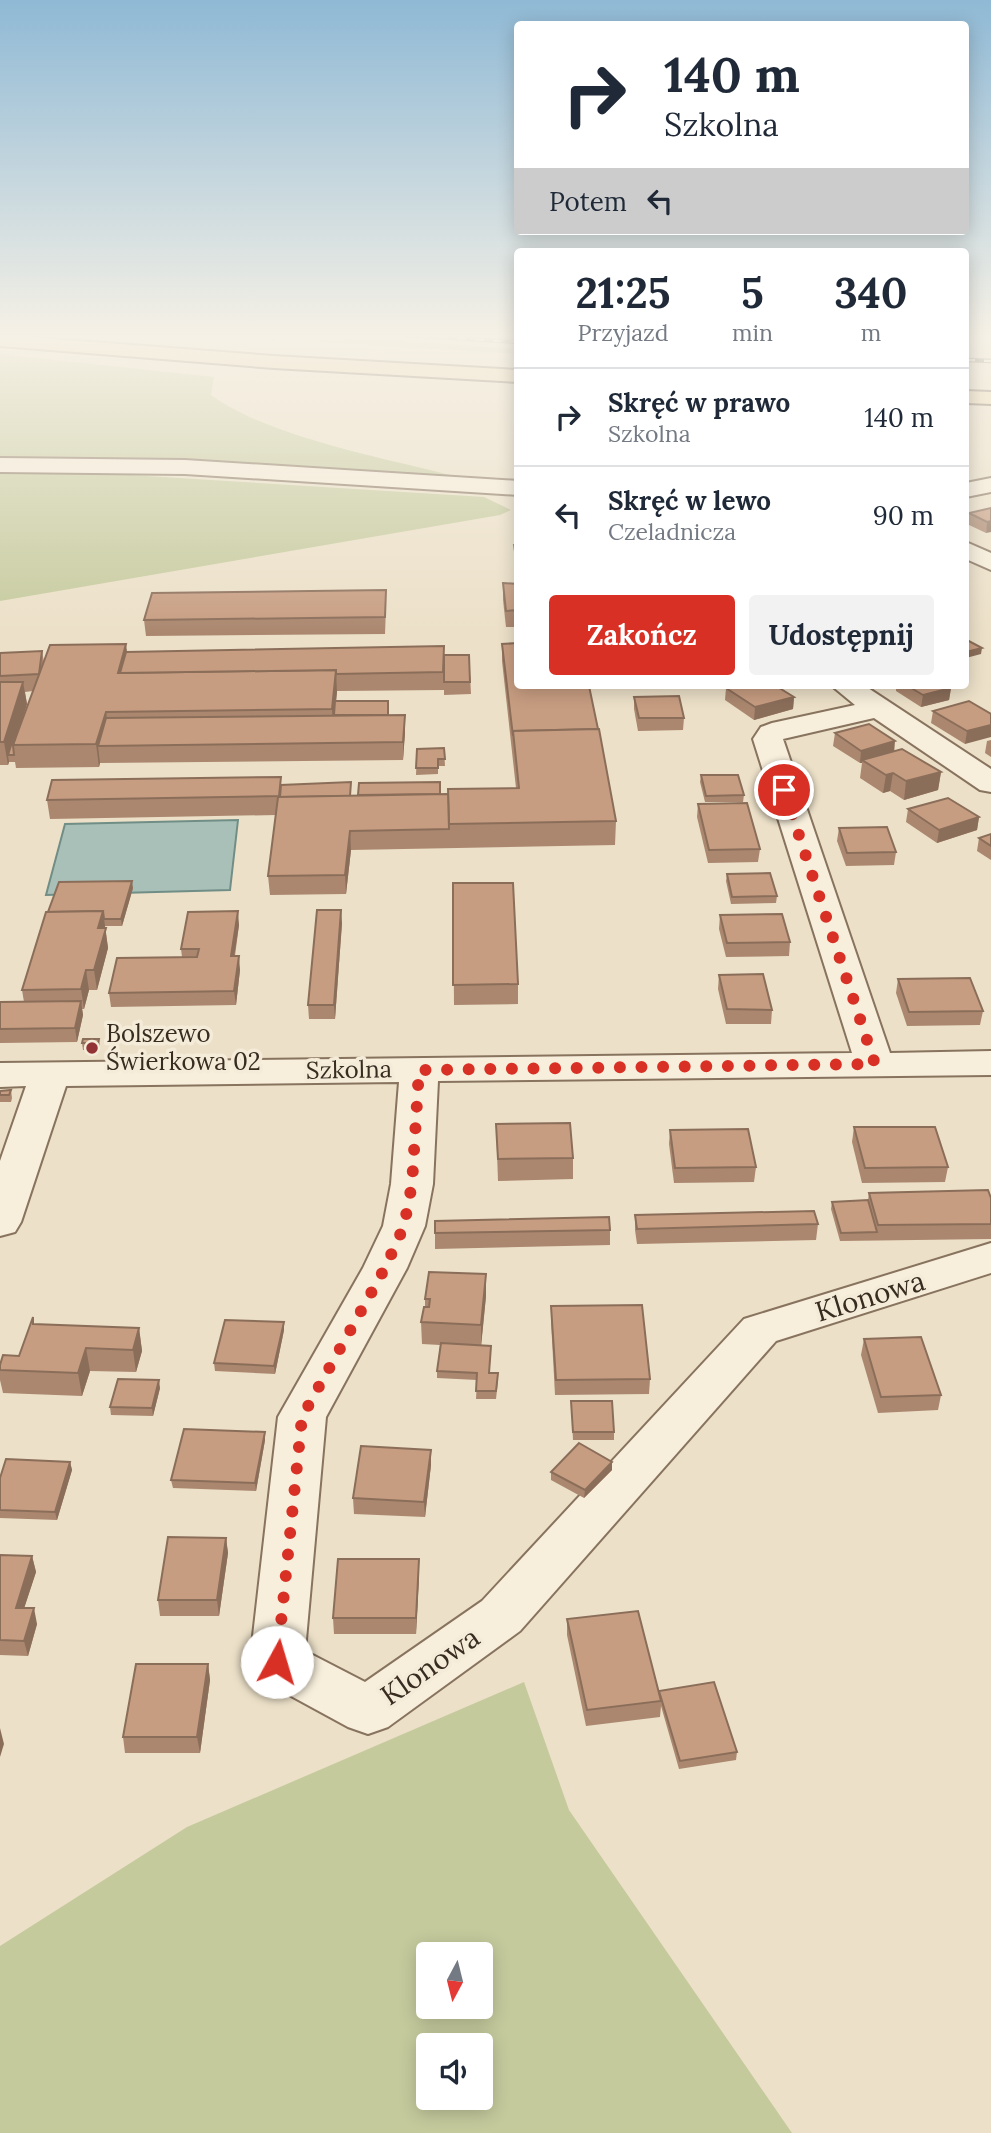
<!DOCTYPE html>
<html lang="pl">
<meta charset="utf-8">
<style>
:root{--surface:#fff;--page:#f2f2f3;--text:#1f2937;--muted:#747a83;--line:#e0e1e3;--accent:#d93025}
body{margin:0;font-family:Lora,serif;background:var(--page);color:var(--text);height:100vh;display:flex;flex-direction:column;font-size:26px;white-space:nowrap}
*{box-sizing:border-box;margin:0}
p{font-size:23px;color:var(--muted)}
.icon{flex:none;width:38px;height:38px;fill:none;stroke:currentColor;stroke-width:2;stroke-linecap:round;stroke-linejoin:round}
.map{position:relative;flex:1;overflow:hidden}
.details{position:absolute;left:514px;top:248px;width:455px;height:441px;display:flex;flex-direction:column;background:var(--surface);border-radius:7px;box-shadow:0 4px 18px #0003}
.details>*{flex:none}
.banner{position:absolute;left:514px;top:21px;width:455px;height:214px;border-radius:7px;box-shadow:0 4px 18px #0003;background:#fff;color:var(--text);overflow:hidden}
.needle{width:46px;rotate:187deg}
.buttons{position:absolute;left:416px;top:1942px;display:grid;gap:14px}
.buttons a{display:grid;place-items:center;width:77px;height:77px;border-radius:7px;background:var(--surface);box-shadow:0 4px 18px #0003;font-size:35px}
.pin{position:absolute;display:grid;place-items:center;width:60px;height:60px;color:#fff;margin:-30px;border:4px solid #fff;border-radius:50%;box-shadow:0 2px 7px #0007}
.me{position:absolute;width:77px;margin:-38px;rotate:6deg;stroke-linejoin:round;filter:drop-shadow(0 0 5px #0008)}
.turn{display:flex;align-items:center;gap:24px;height:147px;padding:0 35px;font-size:32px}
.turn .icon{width:91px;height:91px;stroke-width:2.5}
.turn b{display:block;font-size:49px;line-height:60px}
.then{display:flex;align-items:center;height:66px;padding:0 35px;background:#0003;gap:14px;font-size:26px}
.eta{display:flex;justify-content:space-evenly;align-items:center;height:119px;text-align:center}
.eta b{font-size:42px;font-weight:700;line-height:49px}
.primary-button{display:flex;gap:14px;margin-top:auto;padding:14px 35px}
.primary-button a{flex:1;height:80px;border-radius:7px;background:var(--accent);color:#fff;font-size:28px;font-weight:700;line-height:80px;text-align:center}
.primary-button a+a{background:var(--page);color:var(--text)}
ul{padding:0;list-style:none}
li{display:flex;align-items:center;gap:21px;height:98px;padding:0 35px;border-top:2px solid var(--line)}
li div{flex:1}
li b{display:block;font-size:26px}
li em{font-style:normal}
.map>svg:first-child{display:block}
</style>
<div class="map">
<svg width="991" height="2133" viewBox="0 0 991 2133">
<rect width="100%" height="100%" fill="#ece0c8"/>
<g fill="#c5ca9d" fill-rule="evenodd">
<path d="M214 335H311L518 349V354Z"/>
<path d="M0 354 214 377 211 395C271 438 385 458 458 477L460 480 0 462Z"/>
<path d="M0 473H98L484 497 511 510 500 515 0 601Z"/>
<path d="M524 1682 569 1810 792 2133H0V1946L187 1827ZM429 1955H481V2007H429ZM429 2046H481V2098H429Z"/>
</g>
<path fill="#a9c0b9" stroke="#708e86" stroke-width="2" d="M238 820 230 890 46 895 65 824Z"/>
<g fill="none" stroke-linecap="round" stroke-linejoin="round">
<g stroke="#87735e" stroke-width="4">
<g id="minor">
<path d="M0 458 185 460 518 481V495L185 474 0 472Z"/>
<path d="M991 478V492L966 497V483Z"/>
<path d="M966 542 991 553V570L966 559Z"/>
<path d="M832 686H865L991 769V792L980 790 874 718 783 739 890 1053 991 1051V1075L438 1081 433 1184 425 1226 407 1268 326 1417 305 1651 365 1682 482 1601 744 1319 991 1243V1273L776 1341 520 1631 388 1727 368 1734 348 1727 258 1678 250 1662 278 1417 363 1268 383 1226 391 1184 399 1082 66 1086 21 1222 15 1232 0 1236V1161L26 1086 0 1087V1063L852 1053 753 739 761 727 772 723 855 705Z"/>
</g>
</g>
<g stroke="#554232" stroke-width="4">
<g id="major">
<path d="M0 335 274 356 518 370V382L274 368 0 346Z"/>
<path d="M966 391 991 392V404L966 403Z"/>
</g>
</g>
<use href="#minor" fill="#f7eedb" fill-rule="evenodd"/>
<use href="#major" fill="#ecd3a4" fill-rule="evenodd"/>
<g stroke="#382c21" stroke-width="4.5">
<g id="rail">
<path d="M403 335 518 342"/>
<path d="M966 360 991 361"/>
</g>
</g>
<use href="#rail" stroke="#f4ebd8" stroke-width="2.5" stroke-dasharray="9" stroke-linecap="butt"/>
</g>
<g fill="#ab876f" fill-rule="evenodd">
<path d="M991 508 986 533 967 524 969 513Z"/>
<path d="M514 545H518V569H516L514 556Z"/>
<path d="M503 583 518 584V627H506L503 600Z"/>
<path d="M386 607 385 634 146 636 144 620Z"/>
<path d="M502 644 616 821 615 845 351 850 346 894 270 895 268 876 276 815 50 819 47 800 282 785 352 796 440 794 516 788 502 661Z"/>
<path d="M42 651 44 662 127 652 469 655 471 694 444 695V687V690L337 691 336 701 389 715 405 732 403 760 100 763 99 767 16 768 15 762H9L8 765H0V653ZM33 691 19 730 27 704 25 692Z"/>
<path d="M896 686H947L951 688 949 700 921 707 896 691Z"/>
<path d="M726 688 794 697 793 709 754 720 725 700Z"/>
<path d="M634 697 684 718 683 730 638 731 634 709Z"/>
<path d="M933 711 991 714 965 744 931 723Z"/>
<path d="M835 733 894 751 941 772 938 790 904 800 890 791 883 793 860 778 862 763H860L833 746Z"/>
<path d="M991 740V757L985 753 987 741Z"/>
<path d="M444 748 445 766H438V774L416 775 417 749Z"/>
<path d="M701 775 744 795 743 802H705L700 782Z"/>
<path d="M698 804 760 849 758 862 708 863 697 817Z"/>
<path d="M908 809 979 817 977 830 937 843 906 822Z"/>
<path d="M839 828 896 852 894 865 846 866 837 841Z"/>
<path d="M991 834V860L977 851 979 838Z"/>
<path d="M727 874 777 896 776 903 731 904 726 881Z"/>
<path d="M453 883 518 984V1004L454 1005Z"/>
<path d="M133 888 122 926H105L108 948 97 990H89L84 1009H82L83 1015 77 1042 0 1043V1002H24L22 990Z"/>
<path d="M720 915 790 942 789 956 726 957 719 929Z"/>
<path d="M342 923 335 1019H309L308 1005Z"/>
<path d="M239 925 235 956 240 970 236 1005 111 1007 109 993 182 957 181 949Z"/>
<path d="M719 975 772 1010 771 1024H726L718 989Z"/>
<path d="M898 979 983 1011 980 1025 907 1026 896 993Z"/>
<path d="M99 1039 100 1046 99 1050H83L82 1043Z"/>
<path d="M11 1090 12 1098 11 1102H0V1091Z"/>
<path d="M496 1124 573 1158V1179L498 1181Z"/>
<path d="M854 1127 948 1167 945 1182 862 1183 852 1142Z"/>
<path d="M670 1130 756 1167 754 1182 674 1183 669 1144Z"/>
<path d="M869 1193 991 1198V1239L840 1241 831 1209 832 1202 868 1200Z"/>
<path d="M635 1215 818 1224 816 1240 637 1244 635 1230Z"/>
<path d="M435 1221 610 1230V1245L435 1249Z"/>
<path d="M486 1296 481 1345 491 1354 489 1373 498 1381 496 1399H476L477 1380 437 1378V1371L440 1345 422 1344 421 1322 425 1307V1299Z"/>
<path d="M551 1306 650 1379 649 1394 555 1395 551 1321Z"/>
<path d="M34 1324 139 1328 142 1351 136 1372 90 1371 82 1396 3 1393 0 1380V1365L19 1356Z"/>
<path d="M284 1330 275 1374 215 1371 214 1363Z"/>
<path d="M864 1339 941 1395 938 1410 878 1413 861 1355Z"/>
<path d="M160 1388 153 1416 111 1415 110 1407Z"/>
<path d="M571 1401 614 1432V1440H573Z"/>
<path d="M265 1432V1440L256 1491 173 1488 171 1480Z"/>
<path d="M431 1450V1465L425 1517 354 1514 353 1498Z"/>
<path d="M70 1462 72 1470 57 1520 0 1518V1478Z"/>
<path d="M612 1470 584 1498 551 1480V1472Z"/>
<path d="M226 1538 228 1553 219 1616H160L158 1600Z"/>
<path d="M0 1555 32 1556 36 1572 24 1608 37 1624 28 1656 0 1655Z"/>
<path d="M419 1559V1575L416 1634H334L333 1618Z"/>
<path d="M567 1619 659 1693 737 1752 736 1760 679 1769 661 1706 660 1717 586 1726 567 1635Z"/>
<path d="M208 1664 210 1680 200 1753H125L123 1737Z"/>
</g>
<g fill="#8b6e5a">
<path d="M991 521V532L986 533 987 522Z"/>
<path d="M126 644 129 666 126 676 118 673Z"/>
<path d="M982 648 981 654 966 658V652Z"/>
<path d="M336 670 337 692 333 731 332 709Z"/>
<path d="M23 682 27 704 14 745 8 755 9 762 8 765 4 742Z"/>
<path d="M951 688 949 700 921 707 923 695Z"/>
<path d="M794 697 793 709 754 720 755 707Z"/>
<path d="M106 712 109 734 98 746 100 763 99 767 96 744Z"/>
<path d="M405 715V732L403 760V742Z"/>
<path d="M991 725V737L965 744 967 731Z"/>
<path d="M895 741 894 754 862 760V763H860L861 751Z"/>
<path d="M941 772 938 790 904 800 906 781Z"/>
<path d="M893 773 890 791 883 793 886 775Z"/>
<path d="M979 817 977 830 937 843 939 830Z"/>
<path d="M350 831 351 850 346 894 345 875Z"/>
<path d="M132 881 133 888 122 926 121 919Z"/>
<path d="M341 910 342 923 335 1019 334 1005Z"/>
<path d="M103 911 108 948 97 990 94 970 98 928Z"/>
<path d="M238 911 239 925 232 970 231 956Z"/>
<path d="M239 956 240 970 236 1005 234 991Z"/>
<path d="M86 970 89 990 84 1009 81 989Z"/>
<path d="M81 1001 83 1015 77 1042 75 1028Z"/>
<path d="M486 1274V1296L481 1347V1325Z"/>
<path d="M284 1322V1330L275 1374 274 1366Z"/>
<path d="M139 1328 142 1351 136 1372 133 1350Z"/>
<path d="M86 1348 90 1371 82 1396 78 1373Z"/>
<path d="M159 1380 160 1388 153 1416 152 1408Z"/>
<path d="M265 1432V1440L256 1491 255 1483Z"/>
<path d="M431 1450V1465L425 1517 424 1502Z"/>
<path d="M70 1462 72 1470 57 1520 55 1512Z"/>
<path d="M612 1462V1470L584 1498 585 1490Z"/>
<path d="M226 1538 228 1553 219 1616 217 1600Z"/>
<path d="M32 1556 36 1572 19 1624 16 1608Z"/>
<path d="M419 1559V1575L416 1634V1618Z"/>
<path d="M34 1608 37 1624 28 1656 24 1641Z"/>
<path d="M208 1664 210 1680 200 1753 197 1737Z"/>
<path d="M0 1728 4 1744 0 1757Z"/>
</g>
<g fill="#c79d81" stroke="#8b6e5a" stroke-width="2">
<path d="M991 508V521L987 522 969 513Z"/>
<path d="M514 545H518V558H516Z"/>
<path d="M503 583 518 584V610L506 611Z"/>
<path d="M386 590 385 617 144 620 152 593Z"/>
<path d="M966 640H967L982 648 966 652Z"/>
<path d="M518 643V686H589L598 729 513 731V736L502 644Z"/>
<path d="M126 644 118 673 336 670 332 709 106 712 96 744 13 745 50 645Z"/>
<path d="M444 646 443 672 336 674V670L120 673 126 652Z"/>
<path d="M42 651 39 674 0 676V653Z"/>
<path d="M444 655H469L470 682H444Z"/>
<path d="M0 682H23L4 742H0Z"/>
<path d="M734 686H776L794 697 755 707 726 688Z"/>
<path d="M908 686H947L951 688 923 695Z"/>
<path d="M679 696 684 718H639L634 697Z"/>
<path d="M335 701H388V715H334Z"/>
<path d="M969 701 991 714V725L967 731 933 711Z"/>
<path d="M405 715 403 742 98 746 106 718Z"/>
<path d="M869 724 895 741 861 751 835 733Z"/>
<path d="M599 729 616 821 449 824 448 789 519 788 513 731Z"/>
<path d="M13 739H15L13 745 14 755H8Z"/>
<path d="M444 748 445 759H438V768H416L417 749Z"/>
<path d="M902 749 941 772 906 781 893 773 886 775 862 760Z"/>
<path d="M701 775H738L744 795 706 796Z"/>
<path d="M281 777 279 796 47 800 52 780Z"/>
<path d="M351 782 350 796 280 797 281 785Z"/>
<path d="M440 782V794L358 795 359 783Z"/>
<path d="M448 794 449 829 350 831 345 875 268 876 278 797Z"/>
<path d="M948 798 979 817 939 830 908 809Z"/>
<path d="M747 803 760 849 709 850 698 804Z"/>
<path d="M887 827 896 852 847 853 839 828Z"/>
<path d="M991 834V846L979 838Z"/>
<path d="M770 873 777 896 732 897 727 874Z"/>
<path d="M132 881 121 919H104L103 911 48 912 59 882Z"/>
<path d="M453 883H513L518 984 453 985Z"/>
<path d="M317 910H341L334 1005H308Z"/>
<path d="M103 911 98 928H106L94 970H86L81 989 22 990 46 912Z"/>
<path d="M238 911 231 956H239L234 991 109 993 117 958 197 957 199 949H181L188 912Z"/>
<path d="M782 914 790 942 727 943 720 915Z"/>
<path d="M763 974 772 1010 727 1009 719 975Z"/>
<path d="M970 978 983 1011 909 1012 898 979Z"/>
<path d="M81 1001 75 1028 0 1029V1002Z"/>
<path d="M83 1039H99L98 1043H82Z"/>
<path d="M11 1090 9 1095H0V1091Z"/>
<path d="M570 1123 573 1158 498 1159 496 1124Z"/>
<path d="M854 1127H935L948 1167 865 1168Z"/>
<path d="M748 1129 756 1167 675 1168 670 1130Z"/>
<path d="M988 1190 991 1198V1224L878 1225 869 1193Z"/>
<path d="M868 1200 877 1232 841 1233 832 1202Z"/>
<path d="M814 1211 818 1224 637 1229 635 1215Z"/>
<path d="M609 1217 610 1230 435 1233V1221Z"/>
<path d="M429 1272 486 1274 481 1325 421 1322 424 1307H429L430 1299H425Z"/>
<path d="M642 1305 650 1379 556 1380 551 1306Z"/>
<path d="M33 1317V1324L139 1328 133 1350 86 1348 78 1373 0 1370V1365L3 1355 19 1356Z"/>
<path d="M225 1320 284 1322 274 1366 214 1363Z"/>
<path d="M921 1337 941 1395 881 1397 864 1339Z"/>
<path d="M441 1343 491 1346 489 1373H498L496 1391H476L477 1373 437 1371Z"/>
<path d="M118 1379 159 1380 152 1408 110 1407Z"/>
<path d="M571 1401H612L614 1432H573Z"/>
<path d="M184 1429 265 1432 255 1483 171 1480Z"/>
<path d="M579 1443 612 1462 585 1490 551 1472Z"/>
<path d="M361 1446 431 1450 424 1502 353 1498Z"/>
<path d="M6 1459 70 1462 55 1512 0 1510V1478Z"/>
<path d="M168 1537 226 1538 217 1600H158Z"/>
<path d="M0 1555 32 1556 16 1608H34L24 1641 0 1640Z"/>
<path d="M338 1559H419L416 1618H333Z"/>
<path d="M638 1611 661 1701 587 1710 567 1619Z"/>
<path d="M136 1664H208L197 1737H123Z"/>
<path d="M714 1682 737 1752 680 1761 659 1691Z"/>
</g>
<linearGradient id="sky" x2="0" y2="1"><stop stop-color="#8fb9d5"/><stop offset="0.53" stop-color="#f6f1e6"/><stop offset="1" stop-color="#f6f1e6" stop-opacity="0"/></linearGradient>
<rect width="991" height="634" fill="url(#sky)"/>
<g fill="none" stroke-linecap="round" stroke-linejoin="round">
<path stroke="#d93025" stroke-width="12" stroke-dasharray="0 21.6" d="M277 1662 302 1417 385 1268 404 1226 412 1184 419 1070 875 1064 784 790"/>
</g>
<circle fill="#923235" stroke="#f4ebd8" stroke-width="2.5" cx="92" cy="1048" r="7"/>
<g text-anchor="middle" stroke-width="7" stroke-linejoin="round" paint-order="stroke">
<g font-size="24" fill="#382c21" stroke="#f4ebd8" text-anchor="start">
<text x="106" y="1042">Bolszewo<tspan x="106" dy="28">Świerkowa 02</tspan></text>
</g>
<g font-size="24" fill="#382c21" stroke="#f4ebd8">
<text transform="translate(349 1070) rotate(-1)" y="8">Szkolna</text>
</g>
<g font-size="28" fill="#382c21" stroke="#f4ebd8">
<text transform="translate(870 1296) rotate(-17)" y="10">Klonowa</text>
<text transform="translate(430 1666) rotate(-35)" y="10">Klonowa</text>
</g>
</g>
</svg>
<div class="buttons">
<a><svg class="needle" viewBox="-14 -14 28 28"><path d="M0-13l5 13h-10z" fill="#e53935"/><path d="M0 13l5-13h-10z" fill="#747a83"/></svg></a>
<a><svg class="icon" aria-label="sound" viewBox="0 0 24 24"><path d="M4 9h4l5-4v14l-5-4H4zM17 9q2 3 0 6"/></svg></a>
</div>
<div class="pin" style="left:784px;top:790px;background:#d93025"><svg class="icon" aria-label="arrive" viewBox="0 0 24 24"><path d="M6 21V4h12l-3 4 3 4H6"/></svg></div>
<svg class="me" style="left:277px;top:1662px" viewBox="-20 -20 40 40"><circle r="19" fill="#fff"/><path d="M0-13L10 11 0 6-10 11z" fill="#d93025"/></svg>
<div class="banner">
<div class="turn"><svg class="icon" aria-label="right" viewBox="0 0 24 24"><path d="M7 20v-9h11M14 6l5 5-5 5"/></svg><div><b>140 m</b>Szkolna</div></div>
<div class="then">Potem<svg class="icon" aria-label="left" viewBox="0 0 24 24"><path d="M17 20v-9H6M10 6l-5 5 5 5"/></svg></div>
</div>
<section class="details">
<div class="eta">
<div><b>21:25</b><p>Przyjazd</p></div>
<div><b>5</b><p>min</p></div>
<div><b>340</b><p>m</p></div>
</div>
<ul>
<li><svg class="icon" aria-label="right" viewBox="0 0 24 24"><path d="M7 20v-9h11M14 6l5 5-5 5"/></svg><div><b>Skręć w prawo</b><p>Szkolna</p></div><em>140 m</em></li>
<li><svg class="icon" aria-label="left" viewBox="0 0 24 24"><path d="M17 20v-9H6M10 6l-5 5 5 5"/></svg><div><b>Skręć w lewo</b><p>Czeladnicza</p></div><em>90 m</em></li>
</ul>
<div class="primary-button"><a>Zakończ</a><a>Udostępnij</a></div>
</section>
</div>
